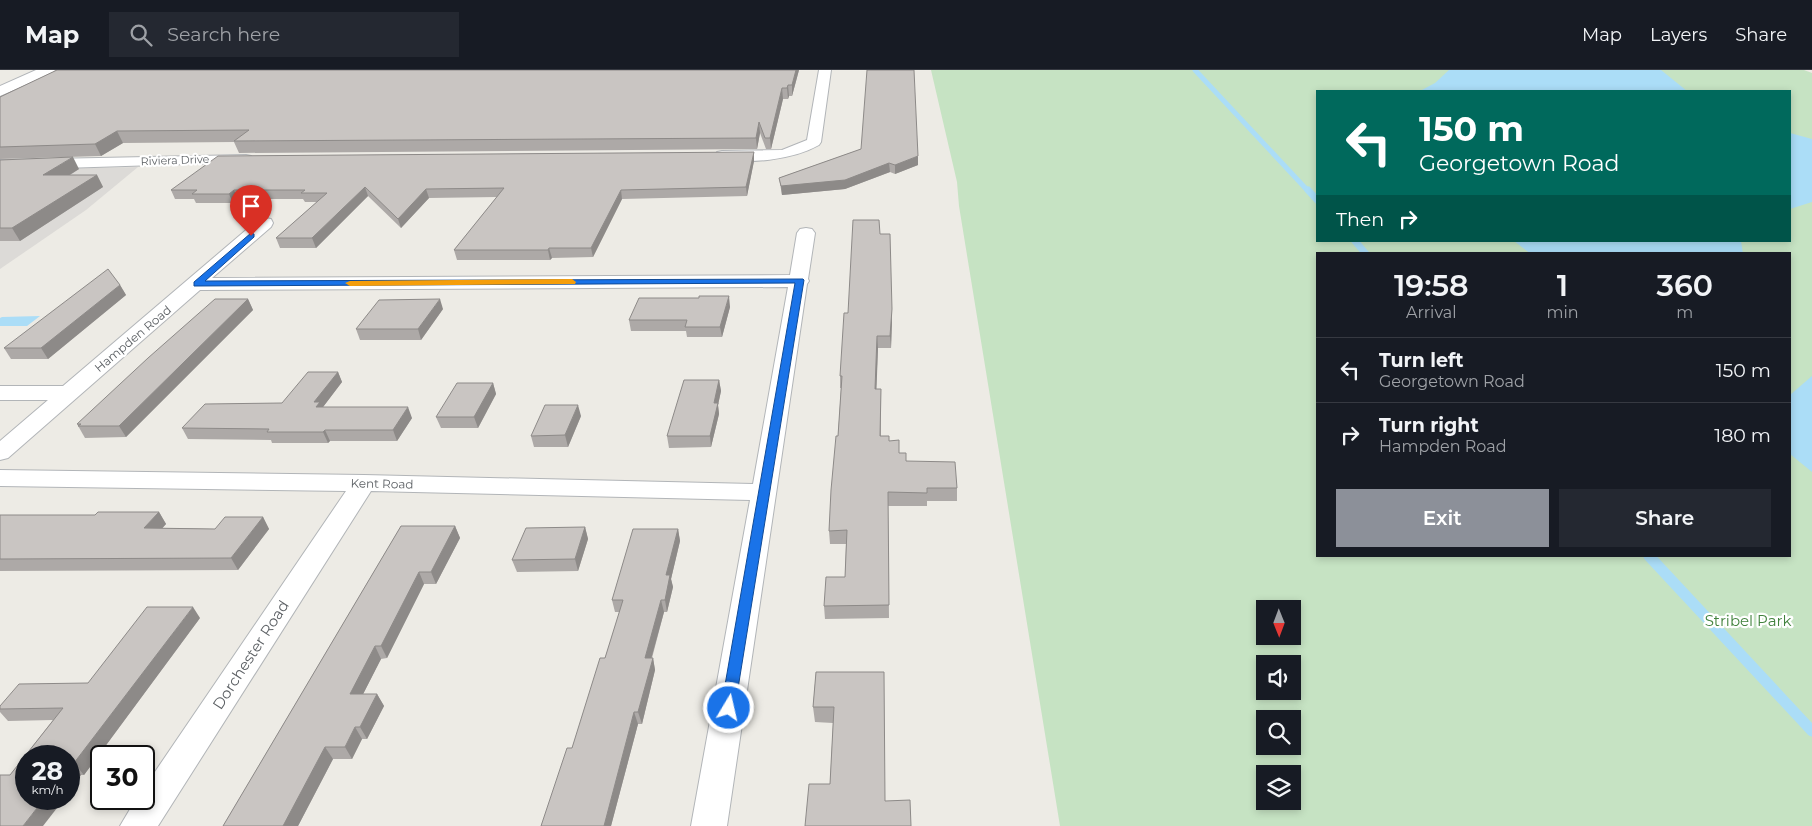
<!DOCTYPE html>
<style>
:root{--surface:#171b24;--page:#242831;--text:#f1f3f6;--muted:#9ea1a6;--line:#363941;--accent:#8c9099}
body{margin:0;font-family:Montserrat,sans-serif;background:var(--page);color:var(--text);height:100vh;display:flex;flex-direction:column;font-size:19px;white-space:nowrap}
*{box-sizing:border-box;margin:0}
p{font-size:16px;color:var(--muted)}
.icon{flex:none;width:28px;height:28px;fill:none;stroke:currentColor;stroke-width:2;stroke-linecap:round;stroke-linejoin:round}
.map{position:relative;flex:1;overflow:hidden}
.panel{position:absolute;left:1316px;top:182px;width:475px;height:305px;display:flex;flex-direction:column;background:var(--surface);border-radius:0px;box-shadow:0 2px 8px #0003}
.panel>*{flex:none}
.banner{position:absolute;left:1316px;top:20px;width:475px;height:152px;border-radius:0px;box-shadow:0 2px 8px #0003;background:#00695c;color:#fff;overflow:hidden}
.needle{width:32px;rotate:179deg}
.buttons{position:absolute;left:1256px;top:530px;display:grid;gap:10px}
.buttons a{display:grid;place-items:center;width:45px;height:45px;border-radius:0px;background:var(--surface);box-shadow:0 2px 8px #0003;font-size:25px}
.speed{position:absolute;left:15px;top:675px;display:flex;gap:10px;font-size:25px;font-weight:700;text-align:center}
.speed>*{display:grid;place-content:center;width:65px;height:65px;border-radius:50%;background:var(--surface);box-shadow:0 2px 8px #0003;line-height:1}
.speed small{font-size:12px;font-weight:400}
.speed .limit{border:2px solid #111;border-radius:8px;background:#fff;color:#111}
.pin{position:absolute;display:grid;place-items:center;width:42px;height:42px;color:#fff;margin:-51px -21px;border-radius:50% 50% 50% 0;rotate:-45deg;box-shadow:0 0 5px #0007}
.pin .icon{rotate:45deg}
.me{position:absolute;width:55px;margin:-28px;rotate:9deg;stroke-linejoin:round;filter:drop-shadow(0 0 4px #0008)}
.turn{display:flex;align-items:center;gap:18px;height:105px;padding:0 20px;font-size:22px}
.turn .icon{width:65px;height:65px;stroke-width:2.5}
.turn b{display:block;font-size:35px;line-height:42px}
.then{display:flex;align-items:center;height:48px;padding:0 20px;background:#0003;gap:10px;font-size:19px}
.eta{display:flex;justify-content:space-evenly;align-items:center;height:85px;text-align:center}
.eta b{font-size:30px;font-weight:600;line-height:35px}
.action{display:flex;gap:10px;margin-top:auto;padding:10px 20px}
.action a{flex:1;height:58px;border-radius:0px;background:var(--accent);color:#fff;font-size:20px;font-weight:600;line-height:58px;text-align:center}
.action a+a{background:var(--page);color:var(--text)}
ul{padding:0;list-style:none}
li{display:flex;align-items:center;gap:15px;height:65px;padding:0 20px;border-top:1px solid var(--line)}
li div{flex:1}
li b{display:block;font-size:19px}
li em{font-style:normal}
header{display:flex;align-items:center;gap:30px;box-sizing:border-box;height:70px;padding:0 25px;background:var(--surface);border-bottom:1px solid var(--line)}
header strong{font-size:24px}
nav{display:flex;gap:28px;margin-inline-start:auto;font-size:18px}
.search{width:350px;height:45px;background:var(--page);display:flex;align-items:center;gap:12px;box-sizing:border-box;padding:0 18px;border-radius:0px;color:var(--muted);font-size:19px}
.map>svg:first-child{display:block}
</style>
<header>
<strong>Map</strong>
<div class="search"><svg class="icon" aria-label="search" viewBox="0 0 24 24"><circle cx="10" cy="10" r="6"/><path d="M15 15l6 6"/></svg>Search here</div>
<nav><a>Map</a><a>Layers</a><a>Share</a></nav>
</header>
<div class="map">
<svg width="1812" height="756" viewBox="0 0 1812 756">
<rect width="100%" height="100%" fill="#edebe5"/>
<path fill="#dcdad7" d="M138 97 86 140 0 199V100Z"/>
<path fill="#c6e3c3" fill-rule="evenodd" d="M931 0H1804L1812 3V756H1060L959 136 957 112ZM1318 21H1790V171H1318ZM1318 184H1790V486H1318ZM1265 539H1292V566H1265ZM1265 594H1292V621H1265ZM1265 649H1292V676H1265ZM1265 704H1292V731H1265Z"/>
<g fill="#abddf7">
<path d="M1449 0H1661L1687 21H1420L1435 13Z"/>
<path d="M1790 63 1812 69V132L1790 139Z"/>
<path d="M1514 171H1741L1743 184H1531Z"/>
<path d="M40 246 27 256H0V248L2 247Z"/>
<path d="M1812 306V402L1790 384V325Z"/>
</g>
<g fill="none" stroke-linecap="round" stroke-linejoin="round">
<path stroke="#abddf7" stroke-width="5" d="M1195 0 1309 122"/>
<g stroke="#abddf7" stroke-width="7">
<path d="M1308 120 1318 131"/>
<path d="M1355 171 1366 184"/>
</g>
<path stroke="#abddf7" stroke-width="11" d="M1649 486 1812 661"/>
<g stroke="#b2b5b8" stroke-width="2">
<g id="street">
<path d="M819 0H831L821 72 819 75C793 90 746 95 717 88L715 85 717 82 722 81 782 80 807 70Z"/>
<path d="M246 85 251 86 253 89 251 92 0 100V90Z"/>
<path d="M265 148 271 149 273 153 271 157 212 208 790 205 797 163 800 159 806 158 812 159 815 163 808 209 809 211 807 214 727 756H691L750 430 371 421 158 756H120L136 729H144V718L346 421 0 416V400L364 405 753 414 788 217 200 220 8 388 0 390V371L48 330H0V316H63L259 149Z"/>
</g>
</g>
<g stroke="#b1b4b8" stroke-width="2">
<path id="secondary" d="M36 0H55L53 3 0 26V16Z"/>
</g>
<use href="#street" fill="#fff" fill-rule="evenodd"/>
<use href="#secondary" fill="#fff" fill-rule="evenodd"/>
</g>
<g fill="#ada9a7">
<path d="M57 0H799L792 26H789L788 29H783L771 79H766L760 63 757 79 239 83 234 72 123 73 101 86 0 89V27Z"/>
<path d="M861 79 918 95 895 104 890 102 845 119 782 125 779 108Z"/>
<path d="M754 82V91L747 126 622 129 593 187 552 188 550 190H457L454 180 497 127 429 128 401 158 368 126 316 178H280L276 168 317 132H305L303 129H238L233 133H196L194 129H175L171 120Z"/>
<path d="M0 90 79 99 70 105H97L103 117 20 171H0Z"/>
<path d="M880 164 892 250 891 278H878L876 319H881V366L889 371 906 391 957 418V431H927V436H888L889 548 825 549 824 536 845 507 846 474H830L829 461 838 366 841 318H840V306Z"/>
<path d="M120 215 126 225 48 289H11L4 278Z"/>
<path d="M248 229 253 240 126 367 85 368 77 354Z"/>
<path d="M730 237 722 267H687L686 261H631L629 250Z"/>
<path d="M443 239 421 270H360L356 259Z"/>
<path d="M338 302 342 312 323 337 412 348 397 371H330L328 373H272L271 370 188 369 182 358 282 333Z"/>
<path d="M719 310 721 321 718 335 719 344 711 377 669 378 667 366Z"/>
<path d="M493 313 496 324 478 358H441L436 347Z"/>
<path d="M581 346 568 377H534L531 366Z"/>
<path d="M159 442 166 454 162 458 215 459 263 447 269 459 238 500 0 501V445H95Z"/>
<path d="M401 456H455L460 468 436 514H424L387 588 381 589 363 624H377L384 636 367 669H362L352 689H333L298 756H223Z"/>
<path d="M585 457 588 469 578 501 517 502 512 490Z"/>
<path d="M678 459 680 471 671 509 673 517 667 542H664L652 588H653L655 600 642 654H638L611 756H541L572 678 605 588 620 542H615L612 530Z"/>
<path d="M200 548 84 705H10L53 650 8 651 0 642V636L88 613Z"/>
<path d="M816 602 885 731 830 714 833 653 815 652 813 637Z"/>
</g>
<g fill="#8d8a88">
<path d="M796 0H799L792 26V15Z"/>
<path d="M788 15 789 26 788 29 787 18Z"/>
<path d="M782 18 783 29 771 79 770 68Z"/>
<path d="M759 52 760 63 757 79 756 68Z"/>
<path d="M117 61 123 73 101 86 95 74Z"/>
<path d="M754 82V91L747 126 746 117Z"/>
<path d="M918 86V95L895 104V95Z"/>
<path d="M73 87 79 99 50 117 43 105Z"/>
<path d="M889 93 890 102 845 119 782 125 781 116Z"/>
<path d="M97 105 103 117 20 171 12 158Z"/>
<path d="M365 117 368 126 316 178 312 168Z"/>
<path d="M426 119 429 128 401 158 398 149Z"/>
<path d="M234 120 238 129 233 133 229 124Z"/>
<path d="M621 120 622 129 593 187 591 178Z"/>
<path d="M549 178 552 188 550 190 548 180Z"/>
<path d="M120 215 126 225 48 289 41 278Z"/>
<path d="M729 226 730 237 722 267 720 257Z"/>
<path d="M248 229 253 240 126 367 119 356Z"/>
<path d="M440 229 443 239 421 270 418 259Z"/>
<path d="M892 239V250L891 278 890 266Z"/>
<path d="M877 266 878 278 876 332 875 319Z"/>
<path d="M338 302 342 312 323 337 321 348 314 332Z"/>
<path d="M719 310 721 321 718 335 719 344 711 377 710 366 714 333Z"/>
<path d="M493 313 496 324 478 358 474 347Z"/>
<path d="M578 335 581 346 568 377 565 365Z"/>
<path d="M408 337 412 348 397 371 393 360Z"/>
<path d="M325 360 330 371 328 373 323 362Z"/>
<path d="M159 442 166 454 152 470 144 458Z"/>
<path d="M263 447 269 459 238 500 231 488Z"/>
<path d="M455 456 460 468 436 514 431 502Z"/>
<path d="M585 457 588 469 578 501 575 489Z"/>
<path d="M678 459 680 471 671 509 673 517 667 542 665 530 666 505Z"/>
<path d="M419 502 424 514 387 588 381 576Z"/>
<path d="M661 530 664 542 648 600 645 588Z"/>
<path d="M193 537 200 548 84 705 74 693Z"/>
<path d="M375 576 381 589 357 636 350 624Z"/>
<path d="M653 588 655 600 642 654 638 642Z"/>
<path d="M377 624 384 636 367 669 360 657Z"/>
<path d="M634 642 638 654 611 756H604Z"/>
<path d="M355 657 362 669 352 689 345 677Z"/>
<path d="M325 677 333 689 298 756H283Z"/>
<path d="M71 693 81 705 69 722V697Z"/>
<path d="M44 729H64L43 756H23Z"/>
</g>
<g fill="#c9c5c2" stroke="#8d8a88">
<path d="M57 0H796L792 15H788L787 18H782L770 68H765L759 52 756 68 234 71 249 60 117 61 95 74 0 77V27Z"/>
<path d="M867 0H914L918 86 895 95 889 93 845 110 781 116 779 108 861 79Z"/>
<path d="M754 82 746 117 621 120 591 178H549L548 180H454L504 118 426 119 398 149 365 117 312 168H276L327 123H301L305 120H234L229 124H192L197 120H171L218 86Z"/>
<path d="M73 87 43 105H97L12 158H0V90Z"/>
<path d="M853 150H879L880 164H890L892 239 890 266H877L875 319H881L880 366H889V371L899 370V383H906V391L955 392 957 418H927V423L888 422 889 535 824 536 826 507H845L847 460 829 461 831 420 836 366H838L842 306H840L844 243H848Z"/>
<path d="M108 199 120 215 41 278H4Z"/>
<path d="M699 226H729L720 257H685L687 250H629L639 228H699Z"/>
<path d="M215 229H248L119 356H78L81 354H77L148 288Z"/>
<path d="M440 229 418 259H356L379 230Z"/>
<path d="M308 302H338L314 332H320L316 337H408L393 360H325L323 362H267L269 359 182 358 205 334 282 333Z"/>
<path d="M684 310H719L714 333H718L710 366H667Z"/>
<path d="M457 313H493L474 347H436Z"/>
<path d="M545 335H578L565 365 531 366Z"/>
<path d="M98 442H159L144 458 215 459 225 447H263L231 488 0 489V445H95Z"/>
<path d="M401 456H455L431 502H419L381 576H375L350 624H377L360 657H355L345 677H325L283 756H223Z"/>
<path d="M585 457 575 489 512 490 526 458Z"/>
<path d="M633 459H678L666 505H670L665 530H661L645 588H653L638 642H634L604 756H541L567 678H572L600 588H605L623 530H612Z"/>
<path d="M147 537H193L74 693H71L69 697V686H26V729H44L23 756H0V705H10L63 638 0 639V636L19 614 88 613Z"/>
<path d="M816 602H884L885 731 910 730 911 756H805L809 714H830L834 637H813Z"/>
</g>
<path fill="#1a73e8" stroke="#114b97" d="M251 163 254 164V167L205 211 803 209 804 210 734 643 729 645 723 643 721 638 795 213 194 216V212Z"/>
<path fill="#f59e0b" d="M572 209 576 212 575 214 350 216 345 213 350 211Z"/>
<g text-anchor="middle" stroke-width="4.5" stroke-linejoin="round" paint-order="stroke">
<g font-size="11" fill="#5c6064" stroke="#fff">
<text transform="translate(175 90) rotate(-2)" y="4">Riviera Drive</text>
</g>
<g font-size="12" fill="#5c6064" stroke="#fff">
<text transform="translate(133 269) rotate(-40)" y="4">Hampden Road</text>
<text transform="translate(382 414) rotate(1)" y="4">Kent Road</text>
</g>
<g font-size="15" fill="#41823d" stroke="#fff">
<text x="1748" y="556">Stribel Park</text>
</g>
<g font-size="15" fill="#5c6064" stroke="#fff">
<text transform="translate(251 585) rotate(-57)" y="5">Dorchester Road</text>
</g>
</g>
</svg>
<div class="buttons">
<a><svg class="needle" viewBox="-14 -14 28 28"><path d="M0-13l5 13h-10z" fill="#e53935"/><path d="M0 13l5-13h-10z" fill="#9ea1a6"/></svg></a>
<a><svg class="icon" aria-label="sound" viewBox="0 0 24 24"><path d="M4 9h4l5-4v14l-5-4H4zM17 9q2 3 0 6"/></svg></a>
<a><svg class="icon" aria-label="search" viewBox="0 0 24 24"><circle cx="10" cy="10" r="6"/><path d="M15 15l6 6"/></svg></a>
<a><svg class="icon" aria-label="layers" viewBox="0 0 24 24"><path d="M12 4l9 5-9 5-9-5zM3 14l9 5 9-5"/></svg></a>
</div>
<div class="speed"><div>28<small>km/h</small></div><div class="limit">30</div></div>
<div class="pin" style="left:251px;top:166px;background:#d93025"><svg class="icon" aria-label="arrive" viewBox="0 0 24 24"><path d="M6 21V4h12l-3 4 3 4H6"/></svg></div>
<svg class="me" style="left:729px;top:638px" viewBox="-20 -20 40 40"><circle r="17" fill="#1a73e8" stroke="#fff" stroke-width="3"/><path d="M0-11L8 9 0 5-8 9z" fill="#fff"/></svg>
<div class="banner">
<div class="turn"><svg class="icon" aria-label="left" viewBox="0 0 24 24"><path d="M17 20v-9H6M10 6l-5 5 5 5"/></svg><div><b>150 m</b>Georgetown Road</div></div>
<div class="then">Then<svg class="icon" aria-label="right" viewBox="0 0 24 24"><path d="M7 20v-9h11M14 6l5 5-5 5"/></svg></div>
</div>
<section class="panel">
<div class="eta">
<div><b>19:58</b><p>Arrival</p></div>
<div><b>1</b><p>min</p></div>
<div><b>360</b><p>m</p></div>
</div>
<ul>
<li><svg class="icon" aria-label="left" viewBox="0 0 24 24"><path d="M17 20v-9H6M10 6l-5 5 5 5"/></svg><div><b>Turn left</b><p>Georgetown Road</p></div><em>150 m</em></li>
<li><svg class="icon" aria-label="right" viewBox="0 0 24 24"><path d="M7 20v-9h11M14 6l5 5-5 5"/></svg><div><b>Turn right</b><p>Hampden Road</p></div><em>180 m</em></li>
</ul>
<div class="action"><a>Exit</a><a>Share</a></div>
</section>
</div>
